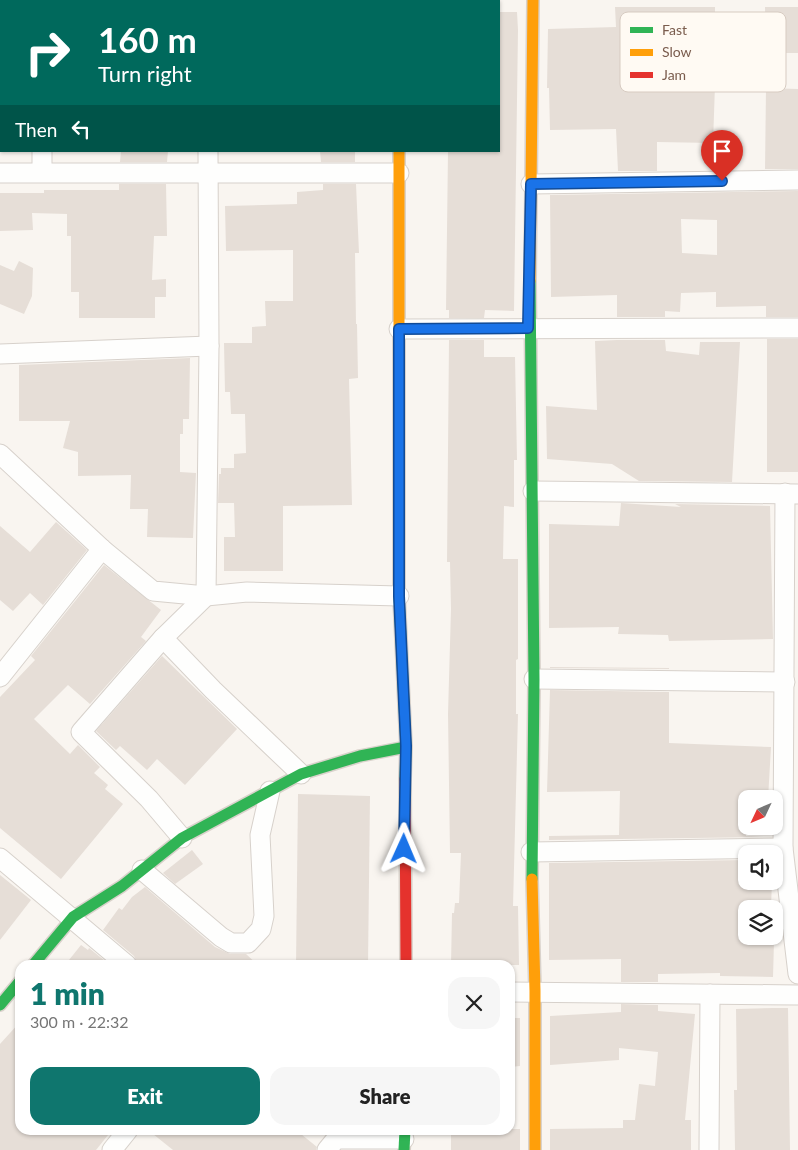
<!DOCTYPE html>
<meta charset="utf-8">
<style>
:root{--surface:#fff;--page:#f6f6f6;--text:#222;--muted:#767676;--accent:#0f766e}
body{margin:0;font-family:Lato,sans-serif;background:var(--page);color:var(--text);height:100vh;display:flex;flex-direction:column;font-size:19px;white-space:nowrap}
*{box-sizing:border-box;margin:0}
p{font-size:16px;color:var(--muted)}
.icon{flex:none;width:28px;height:28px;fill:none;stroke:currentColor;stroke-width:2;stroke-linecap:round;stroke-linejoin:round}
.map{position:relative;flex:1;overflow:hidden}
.details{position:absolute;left:15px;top:960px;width:500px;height:175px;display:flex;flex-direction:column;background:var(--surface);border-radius:15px;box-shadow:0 1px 4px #0004}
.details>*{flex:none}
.banner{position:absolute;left:0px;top:0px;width:500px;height:152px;box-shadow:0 1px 4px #0004;background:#00695c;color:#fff;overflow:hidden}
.needle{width:32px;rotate:226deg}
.fabs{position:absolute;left:738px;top:790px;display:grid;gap:10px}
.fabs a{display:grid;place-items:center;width:45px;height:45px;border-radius:10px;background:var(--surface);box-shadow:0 1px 4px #0004;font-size:25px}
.pin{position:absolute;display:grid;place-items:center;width:42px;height:42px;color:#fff;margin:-51px -21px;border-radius:50% 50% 50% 0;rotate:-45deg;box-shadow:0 0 5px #0007}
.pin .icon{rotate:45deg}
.me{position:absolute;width:55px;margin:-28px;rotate:1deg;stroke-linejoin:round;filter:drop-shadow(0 0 4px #0008)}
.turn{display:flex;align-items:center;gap:18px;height:105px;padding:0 15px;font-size:22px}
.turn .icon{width:65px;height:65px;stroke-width:2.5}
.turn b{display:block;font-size:35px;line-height:42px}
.then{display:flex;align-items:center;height:48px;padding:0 15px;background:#0003;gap:10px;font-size:19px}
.round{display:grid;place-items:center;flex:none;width:52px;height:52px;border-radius:15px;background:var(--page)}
.head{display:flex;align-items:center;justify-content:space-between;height:85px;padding:0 15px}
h1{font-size:30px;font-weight:800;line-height:38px;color:var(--accent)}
.primary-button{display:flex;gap:10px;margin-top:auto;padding:10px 15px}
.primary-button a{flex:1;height:58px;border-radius:15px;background:var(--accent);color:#fff;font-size:20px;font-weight:800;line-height:58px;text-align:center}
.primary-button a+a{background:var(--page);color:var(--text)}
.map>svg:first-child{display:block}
</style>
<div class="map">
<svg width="798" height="1150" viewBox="0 0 798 1150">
<rect width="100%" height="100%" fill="#f9f5f0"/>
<g fill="#e6ded7" fill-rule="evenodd">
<path d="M615 7H715V46H712L711 85H715L713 143 657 142V171H618L616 129 550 130 549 88H547L548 29 616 27Z"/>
<path d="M765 7H798V53H766Z"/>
<path d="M499 12H517L518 30 514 311 485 310 484 318H449V310H446L448 151H499Z"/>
<path d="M766 88 798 89V169H765Z"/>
<path d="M121 151H168L167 162H120Z"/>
<path d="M320 151H355V162H321Z"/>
<path d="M119 184H166L167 236H154L152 280 166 279V297H155V318H79V292H71V236H67V214L32 213 33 230 0 231V193H44V190H119Z"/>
<path d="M323 184H356L359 253H355L356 324H357L358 378 349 379 352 505 283 506V571H224V537H235L234 503H218L219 474H221V468H234V454L246 453 245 414H231L230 392H225L224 343H252V327L266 326 265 301H293V250L226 251 225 206 297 204V192L323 190Z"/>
<path d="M798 191V317H766V306L716 307V292L681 293 680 312 665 311V317H617V295L551 297 550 195ZM681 219 717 220V255L682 253Z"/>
<path d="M19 261 33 268 32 296 24 314 0 304V265L14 271Z"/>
<rect x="767" y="339" width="31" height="133"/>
<path d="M449 340H484V357H515L517 460H514V507L504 506 503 559H518V659L516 660V714H518L513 906H518L519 965H451L452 913H454L455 903H459L461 853H450L448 714 451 609 450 562H447Z"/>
<path d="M617 340H665L666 351 699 355 700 342H740L732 482 639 481 612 464 547 459 546 406 597 410 595 341Z"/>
<path d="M190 358 189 419H183V434H180V472L196 473 193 538 147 537 148 509H130L131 475 78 476V452L63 448 70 421H19V365Z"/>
<path d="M621 503 681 507 675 504 770 506 773 639 669 641 668 635 618 634 619 627 549 628V524L619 526Z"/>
<path d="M56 522 87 550 43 605 30 593 13 611 0 600V526L30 552Z"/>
<path d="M104 565 161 610 141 637 146 641 90 704 68 685 34 719 70 754 78 745 100 767 94 773 108 785 105 789 123 804 61 879 0 828V697L35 660 31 656Z"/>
<path d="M162 656 237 729 185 785 157 759 147 770 120 746 116 750 96 731Z"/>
<path d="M550 667 669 668V669L550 668Z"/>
<path d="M550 690 669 692V743L771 747 768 799H746V836L764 837 549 840V836L619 835 620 791 547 792Z"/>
<path d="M298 794 370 796 368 965H296Z"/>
<path d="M192 850 203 864 175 884 163 873Z"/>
<path d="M746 860V881H772L771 907H775L773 977 720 976V973L658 974V982H621V959L549 960V863ZM746 909H774V936H746Z"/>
<path d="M0 875 31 900 0 940Z"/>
<path d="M145 887 215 947 230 954H246L258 965H138L134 956 103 930 119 908 122 910 132 897Z"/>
<path d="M81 945 88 950 89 948 110 965H65Z"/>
<path d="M621 1004 658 1005V1011L695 1014 685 1120H691V1150H550V1129L623 1128V1120H635L639 1084 655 1086 658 1052 619 1048V1060L550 1065V1016L621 1012Z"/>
<path d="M773 1008H788L790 1150H735L734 1090H737L736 1009Z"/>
<path d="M510 1018H520V1066L510 1067Z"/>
<path d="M20 1022V1130H112L96 1150H0V1044Z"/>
<path d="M510 1129H520V1150H451V1130Z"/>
<path d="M148 1130H296L317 1147 316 1150H173Z"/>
</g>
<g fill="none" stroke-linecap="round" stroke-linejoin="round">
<g stroke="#d7d1cb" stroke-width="21">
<g id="street">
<path d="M207 0V1"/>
<path d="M43 1V0"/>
<path d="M208 151 209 346 206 596 163 638 213 690 301 774"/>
<path d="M42 172V151"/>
<path d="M0 173H399"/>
<path d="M531 184 798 180"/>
<path d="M399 329 798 328"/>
<path d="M0 354 209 346"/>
<path d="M0 454 102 549 153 591 206 596 247 592 399 596"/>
<path d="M533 491 797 494"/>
<path d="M785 493 783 848 798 974"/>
<path d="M163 638 81 732 149 799 182 838"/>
<path d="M0 677 102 549"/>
<path d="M534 679 785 682"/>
<path d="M531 852 783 848"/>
<path d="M0 858 127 965"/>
<path d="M142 870 221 937 231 943H248L261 929 264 916 260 835 270 791"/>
<path d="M510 992 798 995"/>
<path d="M112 1150 128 1130"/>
<path d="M327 1150 336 1139H404"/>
<path d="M709 1150 710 994"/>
</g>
</g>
<g stroke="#d9d2cb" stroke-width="14">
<g id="fast">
<path d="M400 0V1"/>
<path d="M530 281 534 679 532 879"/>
<path d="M399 346V596L406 747 405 779"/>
<path d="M33 965 73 917 122 886 182 838 301 774 360 756 406 747"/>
<path d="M0 1005 20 981"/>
<path d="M404 1150 405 1130"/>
</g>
</g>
<g stroke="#d9d2cb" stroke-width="14">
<g id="slow">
<path d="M399 151V346"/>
<path d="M530 281 533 0"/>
<path d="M532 879 535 991V1150"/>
</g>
</g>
<g stroke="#d9d2cb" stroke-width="14">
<path id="jam" d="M405 779 406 965"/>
</g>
<use href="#street" stroke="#fefefd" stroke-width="19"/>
<use href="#fast" stroke="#30b455" stroke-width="11"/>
<use href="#slow" stroke="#ff9f0a" stroke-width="11"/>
<use href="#jam" stroke="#e5322d" stroke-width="11"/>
</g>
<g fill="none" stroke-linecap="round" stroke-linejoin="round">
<g stroke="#114b97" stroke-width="12">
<path id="route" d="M404 849 406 746 399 596V329L528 328 531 184 722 181"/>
</g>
<use href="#route" stroke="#1a73e8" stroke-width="9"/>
</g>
<rect x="620" y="12" width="166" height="80" rx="8" fill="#fffaf3" stroke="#d7cbc1" stroke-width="1"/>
<rect x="630" y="27" width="23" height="6" fill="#30b455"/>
<rect x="630" y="49" width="23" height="7" fill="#ff9f0a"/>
<rect x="630" y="72" width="23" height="6" fill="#e5322d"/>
<g font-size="14" fill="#7a5c4d">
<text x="662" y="35">Fast</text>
<text x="662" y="57">Slow</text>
<text x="662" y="80">Jam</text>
</g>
</svg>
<div class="fabs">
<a><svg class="needle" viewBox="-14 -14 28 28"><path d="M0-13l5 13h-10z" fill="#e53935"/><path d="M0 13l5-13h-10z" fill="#767676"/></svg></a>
<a><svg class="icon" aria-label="sound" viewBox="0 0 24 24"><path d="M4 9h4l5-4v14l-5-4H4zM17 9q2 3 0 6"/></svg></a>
<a><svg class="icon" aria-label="layers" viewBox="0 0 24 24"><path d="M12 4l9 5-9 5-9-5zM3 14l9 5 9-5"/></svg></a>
</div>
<div class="pin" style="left:722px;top:181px;background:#d93025"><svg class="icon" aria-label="arrive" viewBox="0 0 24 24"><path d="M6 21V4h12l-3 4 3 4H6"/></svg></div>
<svg class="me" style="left:404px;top:849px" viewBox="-20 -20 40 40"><path d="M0-17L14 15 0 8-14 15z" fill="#1a73e8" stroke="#fff" stroke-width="4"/></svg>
<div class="banner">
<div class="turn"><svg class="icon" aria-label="right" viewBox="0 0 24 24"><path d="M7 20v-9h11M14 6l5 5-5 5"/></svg><div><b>160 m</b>Turn right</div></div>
<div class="then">Then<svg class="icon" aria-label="left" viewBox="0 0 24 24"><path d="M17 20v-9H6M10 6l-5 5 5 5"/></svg></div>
</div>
<section class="details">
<div class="head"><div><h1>1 min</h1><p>300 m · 22:32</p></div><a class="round"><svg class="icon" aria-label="close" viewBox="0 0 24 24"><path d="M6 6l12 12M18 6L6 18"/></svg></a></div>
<div class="primary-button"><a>Exit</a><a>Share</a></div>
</section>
</div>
